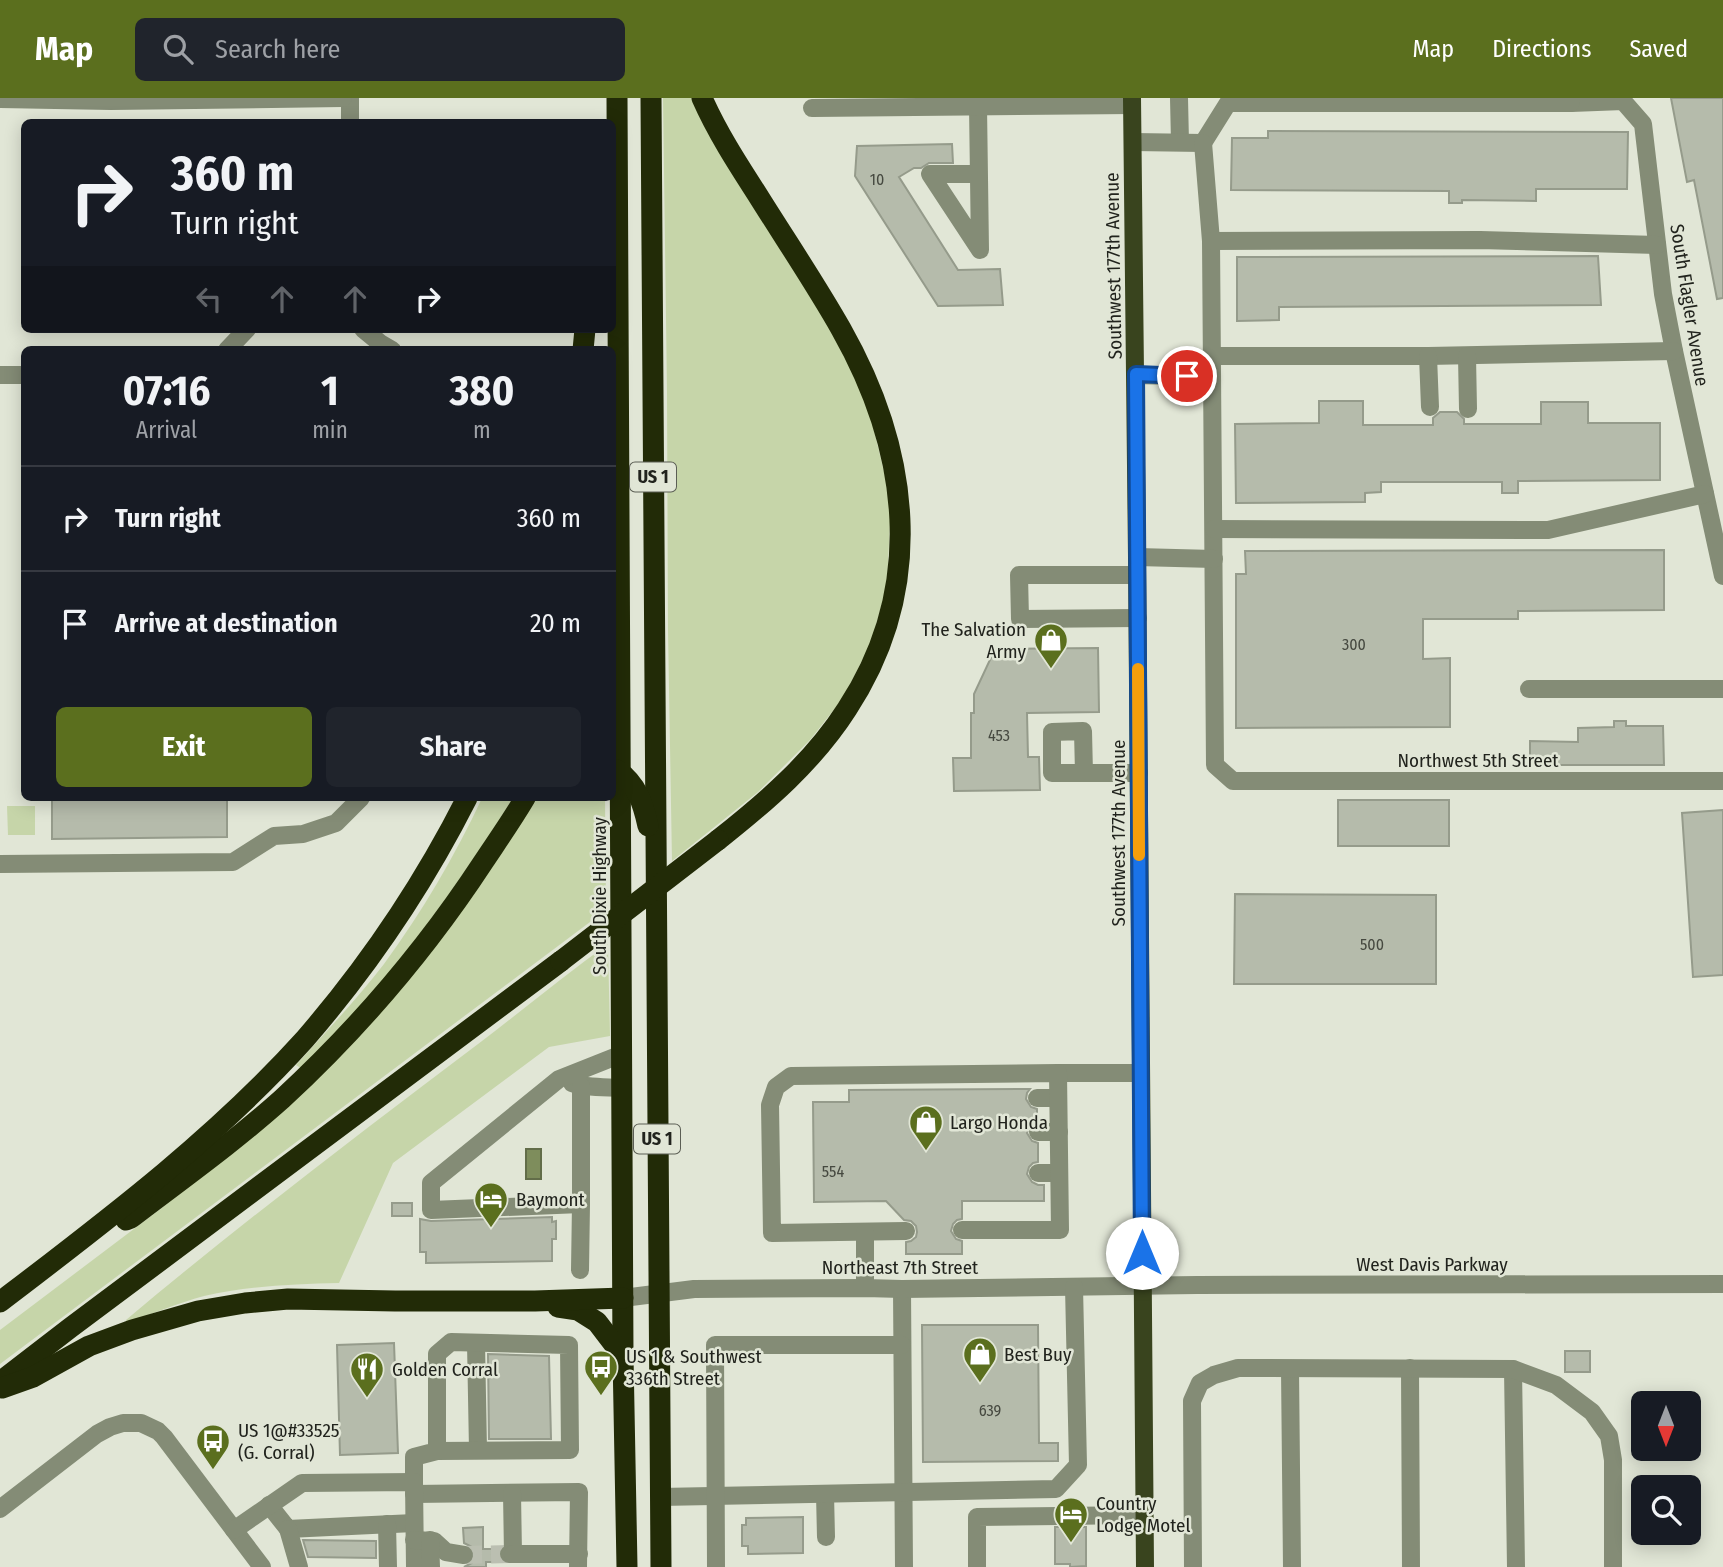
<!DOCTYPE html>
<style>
:root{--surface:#171b24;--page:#20242c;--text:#f1f3f6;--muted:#9ea1a6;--line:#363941;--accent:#5b6f1e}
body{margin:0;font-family:"Fira Sans Condensed",sans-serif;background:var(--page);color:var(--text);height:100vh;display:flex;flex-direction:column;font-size:26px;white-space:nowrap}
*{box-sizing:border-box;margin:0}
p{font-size:23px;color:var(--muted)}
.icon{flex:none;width:38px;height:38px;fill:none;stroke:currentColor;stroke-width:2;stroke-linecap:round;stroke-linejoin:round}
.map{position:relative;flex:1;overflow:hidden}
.sheet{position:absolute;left:21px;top:248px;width:595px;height:455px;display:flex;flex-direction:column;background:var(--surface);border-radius:10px;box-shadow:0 4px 18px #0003}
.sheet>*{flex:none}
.top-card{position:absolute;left:21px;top:21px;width:595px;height:214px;border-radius:10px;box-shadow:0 4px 18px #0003;background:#171b24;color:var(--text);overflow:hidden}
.needle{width:46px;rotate:180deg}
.buttons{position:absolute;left:1631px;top:1293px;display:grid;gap:14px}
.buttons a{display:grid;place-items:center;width:70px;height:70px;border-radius:10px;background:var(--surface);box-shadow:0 4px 18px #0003;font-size:35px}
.pin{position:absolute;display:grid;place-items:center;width:60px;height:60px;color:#fff;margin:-30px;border:4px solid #fff;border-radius:50%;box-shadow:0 2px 7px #0007}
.me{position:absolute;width:77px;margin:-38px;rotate:0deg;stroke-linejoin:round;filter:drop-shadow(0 0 5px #0008)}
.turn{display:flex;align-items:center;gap:24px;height:147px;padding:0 35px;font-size:32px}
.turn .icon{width:91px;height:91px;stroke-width:2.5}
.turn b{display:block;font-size:49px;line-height:60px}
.lanes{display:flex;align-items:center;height:66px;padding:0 35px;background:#0003;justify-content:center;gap:35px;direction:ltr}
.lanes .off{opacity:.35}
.eta{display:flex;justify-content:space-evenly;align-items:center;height:119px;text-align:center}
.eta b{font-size:42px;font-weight:700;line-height:49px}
.primary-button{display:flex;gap:14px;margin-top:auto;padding:14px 35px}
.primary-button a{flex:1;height:80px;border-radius:10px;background:var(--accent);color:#fff;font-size:28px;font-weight:700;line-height:80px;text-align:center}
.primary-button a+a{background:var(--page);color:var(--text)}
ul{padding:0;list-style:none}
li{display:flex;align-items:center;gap:21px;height:105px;padding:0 35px;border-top:2px solid var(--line)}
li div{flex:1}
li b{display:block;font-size:26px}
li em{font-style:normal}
header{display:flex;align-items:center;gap:42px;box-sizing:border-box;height:98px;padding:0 35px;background:var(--accent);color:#fff}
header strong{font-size:33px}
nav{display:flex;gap:38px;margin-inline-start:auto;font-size:24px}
.search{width:490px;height:63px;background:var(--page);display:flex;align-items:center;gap:18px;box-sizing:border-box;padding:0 24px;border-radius:10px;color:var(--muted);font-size:26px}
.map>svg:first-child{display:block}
</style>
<header>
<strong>Map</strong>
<div class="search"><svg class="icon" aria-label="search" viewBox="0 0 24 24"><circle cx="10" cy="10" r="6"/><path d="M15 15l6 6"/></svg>Search here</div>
<nav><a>Map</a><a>Directions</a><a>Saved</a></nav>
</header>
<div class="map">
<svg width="1723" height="1469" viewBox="0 0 1723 1469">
<rect width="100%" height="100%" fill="#e1e6d6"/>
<g fill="#c6d5a9">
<path d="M663 0H695L835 237 867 303 891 403 887 487 871 545 843 600 810 642 758 694 672 763 668 532 667 293Z"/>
<path d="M482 700H513C471 767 426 831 375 892 352 919 326 945 302 971L296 967C326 934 357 901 384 866 422 814 455 758 482 700Z"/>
<path d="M532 700H605L606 812 0 1266V1232L163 1109 325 969Z"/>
<path d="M7 708H35V737H8Z"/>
<path d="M608 846 610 938 549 949 393 1065 339 1185C294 1186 248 1188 204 1198 178 1205 152 1216 127 1225L126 1222C241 1125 362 1034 482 943 524 911 565 877 608 846Z"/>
</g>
<rect fill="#7e8d5c" stroke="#626d49" stroke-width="2" x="526" y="1051" width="15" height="30"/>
<g fill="#b5bbab" stroke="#959b8b" stroke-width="2">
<path d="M1671 0H1723V200L1717 201 1694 82 1687 84Z"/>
<path d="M1268 33 1628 34 1627 91H1536V103L1462 102V105H1449V93L1231 92 1232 40H1268Z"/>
<path d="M952 46 953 65H929L921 70H914L899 79 958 172 1000 171 1003 207 938 208 855 78 857 48Z"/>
<path d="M1598 158 1601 207 1279 209V222L1237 223V159Z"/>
<path d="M1319 303H1363V327H1433V320L1440 314H1457L1464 321V326H1541V304H1588V325H1660V382L1518 383V395H1502V384H1381V394L1365 395V404L1236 405 1235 326 1319 325Z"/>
<path d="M1664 452V512L1518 513V521H1423V561L1450 560V629L1236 630V476H1246L1245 453Z"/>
<path d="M1098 550 1099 614 1027 615 1028 659H1039L1040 692 954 693 953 660H971V615H974V596L995 551Z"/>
<path d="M1614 623H1626V628H1663L1664 667H1530V643L1578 644V630L1614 629Z"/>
<path d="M52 700H227V739L52 741Z"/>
<rect x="1338" y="702" width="111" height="46"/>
<path d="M1723 712V877L1693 879 1682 715Z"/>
<path d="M1235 796 1436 797V886H1234Z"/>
<path d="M1030 991 1027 995 1026 1001 1031 1009 1037 1011V1023L1029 1028 1027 1035 1032 1043 1038 1045V1064L1033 1065 1029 1069 1027 1076 1032 1084 1038 1087H1044V1103H962V1121L957 1122 953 1126 951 1133 956 1141 962 1143V1156H906V1144L911 1143 916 1139 917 1134 916 1128 911 1123 904 1122 886 1103 814 1104 813 1004H849V992Z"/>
<rect x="392" y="1105" width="20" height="13"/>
<path d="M552 1119V1124L556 1123V1141H552V1163L426 1165V1154H420V1121L431 1123Z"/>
<path d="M922 1227H1038L1039 1345H1058V1363L923 1364Z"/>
<path d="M394 1245 398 1355 340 1357 337 1247Z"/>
<rect x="1565" y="1253" width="25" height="21"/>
<path d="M488 1256 549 1258 551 1341H489Z"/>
<path d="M803 1419V1455L748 1456V1448H742V1427H746V1420Z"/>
<path d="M483 1429V1451H499L498 1457 501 1464H486V1469H464L472 1465 475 1458 472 1449 464 1445 463 1430Z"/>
<path d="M1055 1429H1086V1468L1070 1469V1466H1055Z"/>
<path d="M303 1442 376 1443V1460L308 1459Z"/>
</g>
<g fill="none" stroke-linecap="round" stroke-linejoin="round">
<path stroke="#bbbfb1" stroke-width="18" stroke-dasharray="18 9" stroke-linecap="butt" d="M464 1457 509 1456"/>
<g stroke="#848c76" stroke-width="18">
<path d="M350 0V24"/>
<path d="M1179 0 1180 44"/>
<path d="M1570 0 1571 5 1623 3 1643 26 1663 196 1674 253 1723 478"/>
<path d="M0 1 111 3 343 0"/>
<path d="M978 8 980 152 930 76H979"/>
<path d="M812 10 1132 7"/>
<path d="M1133 44 1203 45 1228 5H1571"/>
<path d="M1203 45 1211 143 1215 667 1233 683H1723"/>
<path d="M1211 143 1480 142 1657 147"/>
<path d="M363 231 380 245 392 252"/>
<path d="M227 252 247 231"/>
<path d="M1212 258H1428L1674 253"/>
<path d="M1428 258 1430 309"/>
<path d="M1467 258 1468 311"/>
<path d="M0 277H24"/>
<path d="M1136 277 1212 279"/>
<path d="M1214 431 1548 432 1705 396"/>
<path d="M1137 459 1214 461"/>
<path d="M1137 477H1019L1020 521 1138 520"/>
<path d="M1529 591H1723"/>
<path d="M1084 675 1083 633 1052 634V675H1139"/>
<path d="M0 766 233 764 274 738 303 736 336 725 361 700"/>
<path d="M1058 975H1141"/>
<path d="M572 985C585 990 607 989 622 990"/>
<path d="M581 988V1106L431 1112V1085L559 981 622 956"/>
<path d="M1037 1000H1058"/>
<path d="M1038 1034H1059"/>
<path d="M1038 1075H1059"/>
<path d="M906 1133 772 1135 770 1007 776 989 791 978 1058 975 1060 1132H962"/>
<path d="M865 1134V1190"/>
<path d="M580 1172 581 1106"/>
<path d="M902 1191 904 1469"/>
<path d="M623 1200 694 1191 865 1190 902 1191 1197 1187 1723 1186"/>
<path d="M476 1245 478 1352"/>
<path d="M1410 1270 1411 1469"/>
<path d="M1290 1271 1292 1469"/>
<path d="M1513 1271 1516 1469"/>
<path d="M414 1384V1359L437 1353 570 1352 569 1247 451 1244 437 1256V1353"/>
<path d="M414 1396 579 1394 578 1469"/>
<path d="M825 1396 826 1439"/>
<path d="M660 1399 1056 1391 1078 1367 1074 1189"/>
<path d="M269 1407 288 1431 414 1425"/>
<path d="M0 1411 97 1336 110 1329 123 1325H141L158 1333 164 1339 262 1469"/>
<path d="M387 1426 388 1469"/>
<path d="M288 1431 299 1469"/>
<path d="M234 1432 302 1385 414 1384 415 1469"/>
<path d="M414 1442 434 1443 446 1454 464 1457"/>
<path d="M430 1442 431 1469"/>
<path d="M509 1456H513L512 1395"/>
<path d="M513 1456H579"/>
<path d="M716 1469 715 1247H902"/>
<path d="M977 1469V1419L1144 1417"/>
<path d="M1193 1469 1192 1303 1200 1285 1214 1277 1238 1270 1513 1271 1556 1287 1592 1314 1609 1338 1613 1362V1469"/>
</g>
<path stroke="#39441e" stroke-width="18" d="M1132 0 1137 459 1145 1469"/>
<g stroke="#222b07" stroke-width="21">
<path d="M617 0 623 1258 627 1469"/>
<path d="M651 0 661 1469"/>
<path d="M702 0C717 34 737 65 757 96 785 141 815 185 841 231 910 353 927 489 847 611 813 664 766 704 718 742"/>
<path d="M583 252 585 231"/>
<path d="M617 672C637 686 643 705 648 728"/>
<path d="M126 1122 131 1120C182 1081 234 1044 282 1001 359 930 427 850 484 763 498 742 512 722 525 700"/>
<path d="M0 1204C106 1123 215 1041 305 941 369 867 423 787 467 700"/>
<path d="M558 1209 578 1212 597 1224 623 1258"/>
<path d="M0 1284 70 1230 561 863"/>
<path d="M2 1290 33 1279 89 1248 132 1232 198 1213 245 1205 288 1201 395 1203H535L623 1200"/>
</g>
<path stroke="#222b07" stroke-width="21" d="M561 863 718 742"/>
</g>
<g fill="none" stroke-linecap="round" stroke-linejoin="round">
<g stroke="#114b97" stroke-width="18">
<path id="route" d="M1142 1155 1136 276 1187 278"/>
</g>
<use href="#route" stroke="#1a73e8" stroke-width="12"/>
<path stroke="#f59e0b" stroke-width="12" d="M1138 571 1139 757"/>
</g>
<defs>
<g id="shop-pin" transform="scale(1.75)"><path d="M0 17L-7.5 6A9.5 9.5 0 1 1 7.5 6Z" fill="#5b6f1e" stroke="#e1e6d6"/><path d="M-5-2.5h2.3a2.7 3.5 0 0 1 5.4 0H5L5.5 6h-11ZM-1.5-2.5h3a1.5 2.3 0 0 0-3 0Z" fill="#fff"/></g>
<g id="hotel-pin" transform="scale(1.75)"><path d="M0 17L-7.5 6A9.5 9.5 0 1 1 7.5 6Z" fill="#5b6f1e" stroke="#e1e6d6"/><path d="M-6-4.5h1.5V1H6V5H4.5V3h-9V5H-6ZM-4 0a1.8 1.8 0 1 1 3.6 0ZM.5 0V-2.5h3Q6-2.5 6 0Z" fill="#fff"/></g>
<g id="bus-pin" transform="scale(1.75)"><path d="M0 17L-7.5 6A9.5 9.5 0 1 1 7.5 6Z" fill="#5b6f1e" stroke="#e1e6d6"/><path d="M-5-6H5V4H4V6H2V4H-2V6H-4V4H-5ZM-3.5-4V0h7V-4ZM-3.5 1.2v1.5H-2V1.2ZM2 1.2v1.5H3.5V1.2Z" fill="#fff"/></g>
<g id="restaurant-pin" transform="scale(1.75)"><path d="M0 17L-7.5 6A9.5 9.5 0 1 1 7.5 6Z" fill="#5b6f1e" stroke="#e1e6d6"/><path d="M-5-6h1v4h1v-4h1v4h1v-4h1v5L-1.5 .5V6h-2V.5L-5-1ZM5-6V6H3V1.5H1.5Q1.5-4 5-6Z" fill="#fff"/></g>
</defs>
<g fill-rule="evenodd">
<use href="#shop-pin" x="1051" y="542"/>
<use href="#shop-pin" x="926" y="1024"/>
<use href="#hotel-pin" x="491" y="1101"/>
<use href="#shop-pin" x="980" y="1256"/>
<use href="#bus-pin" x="601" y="1269"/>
<use href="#restaurant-pin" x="367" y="1271"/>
<use href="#bus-pin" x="213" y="1343"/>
<use href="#hotel-pin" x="1071" y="1416"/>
</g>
<g text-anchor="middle" stroke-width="5" stroke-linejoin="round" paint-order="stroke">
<g font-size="16" fill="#464940">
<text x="877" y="87">10</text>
<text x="1354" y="552">300</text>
<text x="999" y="643">453</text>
<text x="1372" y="852">500</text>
<text x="833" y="1079">554</text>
<text x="990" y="1318">639</text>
</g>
<g fill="#e1e6d6" stroke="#5b5e54" stroke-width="2">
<rect x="630" y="364.5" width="46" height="29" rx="5"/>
<rect x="634" y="1026.5" width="46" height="29" rx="5"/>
</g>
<g font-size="18" font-weight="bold" fill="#21231d">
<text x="653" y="385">US 1</text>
<text x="657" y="1047">US 1</text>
</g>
<g font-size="19" fill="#21231d" stroke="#e1e6d6">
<text transform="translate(1113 168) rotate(-91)" y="7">Southwest 177th Avenue</text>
<text transform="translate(1690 207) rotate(81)" y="7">South Flagler Avenue</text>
<text x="1478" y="669">Northwest 5th Street</text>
<text transform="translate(1118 735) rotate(-90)" y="7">Southwest 177th Avenue</text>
<text transform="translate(599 798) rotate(-90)" y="7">South Dixie Highway</text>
<text x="1432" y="1173">West Davis Parkway</text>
<text x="900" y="1176">Northeast 7th Street</text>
</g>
<g font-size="19" fill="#21231d" stroke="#e1e6d6" text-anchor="start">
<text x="1026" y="538" text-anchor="end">The Salvation<tspan x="1026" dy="22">Army</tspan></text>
<text x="950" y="1031">Largo Honda</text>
<text x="516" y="1108">Baymont</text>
<text x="1004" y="1263">Best Buy</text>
<text x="626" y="1265">US 1 &amp; Southwest<tspan x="626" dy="22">336th Street</tspan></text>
<text x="392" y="1278">Golden Corral</text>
<text x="238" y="1339">US 1@#33525<tspan x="238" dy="22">(G. Corral)</tspan></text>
<text x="1096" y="1412">Country<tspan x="1096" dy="22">Lodge Motel</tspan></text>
</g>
</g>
</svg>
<div class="buttons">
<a><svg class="needle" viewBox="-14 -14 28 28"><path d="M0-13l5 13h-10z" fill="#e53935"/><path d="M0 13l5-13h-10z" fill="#9ea1a6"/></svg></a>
<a><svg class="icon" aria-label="search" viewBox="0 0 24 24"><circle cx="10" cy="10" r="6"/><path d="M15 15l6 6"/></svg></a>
</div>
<div class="pin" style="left:1187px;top:278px;background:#d93025"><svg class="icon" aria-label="arrive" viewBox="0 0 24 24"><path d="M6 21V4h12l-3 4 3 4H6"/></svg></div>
<svg class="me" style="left:1142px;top:1155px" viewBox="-20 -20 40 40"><circle r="19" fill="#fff"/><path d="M0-13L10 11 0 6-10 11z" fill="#1a73e8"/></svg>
<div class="top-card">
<div class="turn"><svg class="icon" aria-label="right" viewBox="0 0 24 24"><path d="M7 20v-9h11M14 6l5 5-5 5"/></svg><div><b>360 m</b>Turn right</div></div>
<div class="lanes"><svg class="icon off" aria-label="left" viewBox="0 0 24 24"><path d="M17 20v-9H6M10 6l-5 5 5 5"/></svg><svg class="icon off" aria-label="ahead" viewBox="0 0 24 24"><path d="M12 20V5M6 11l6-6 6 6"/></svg><svg class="icon off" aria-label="ahead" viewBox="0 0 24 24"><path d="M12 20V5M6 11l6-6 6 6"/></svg><svg class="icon" aria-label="right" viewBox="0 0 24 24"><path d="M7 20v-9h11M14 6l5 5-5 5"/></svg></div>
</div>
<section class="sheet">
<div class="eta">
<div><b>07:16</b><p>Arrival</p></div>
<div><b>1</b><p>min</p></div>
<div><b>380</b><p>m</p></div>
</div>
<ul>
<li><svg class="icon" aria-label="right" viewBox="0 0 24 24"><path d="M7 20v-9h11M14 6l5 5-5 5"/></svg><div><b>Turn right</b></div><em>360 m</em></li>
<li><svg class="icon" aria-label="arrive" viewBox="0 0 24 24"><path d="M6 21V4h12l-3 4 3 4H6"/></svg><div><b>Arrive at destination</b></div><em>20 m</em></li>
</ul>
<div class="primary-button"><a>Exit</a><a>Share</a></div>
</section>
</div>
